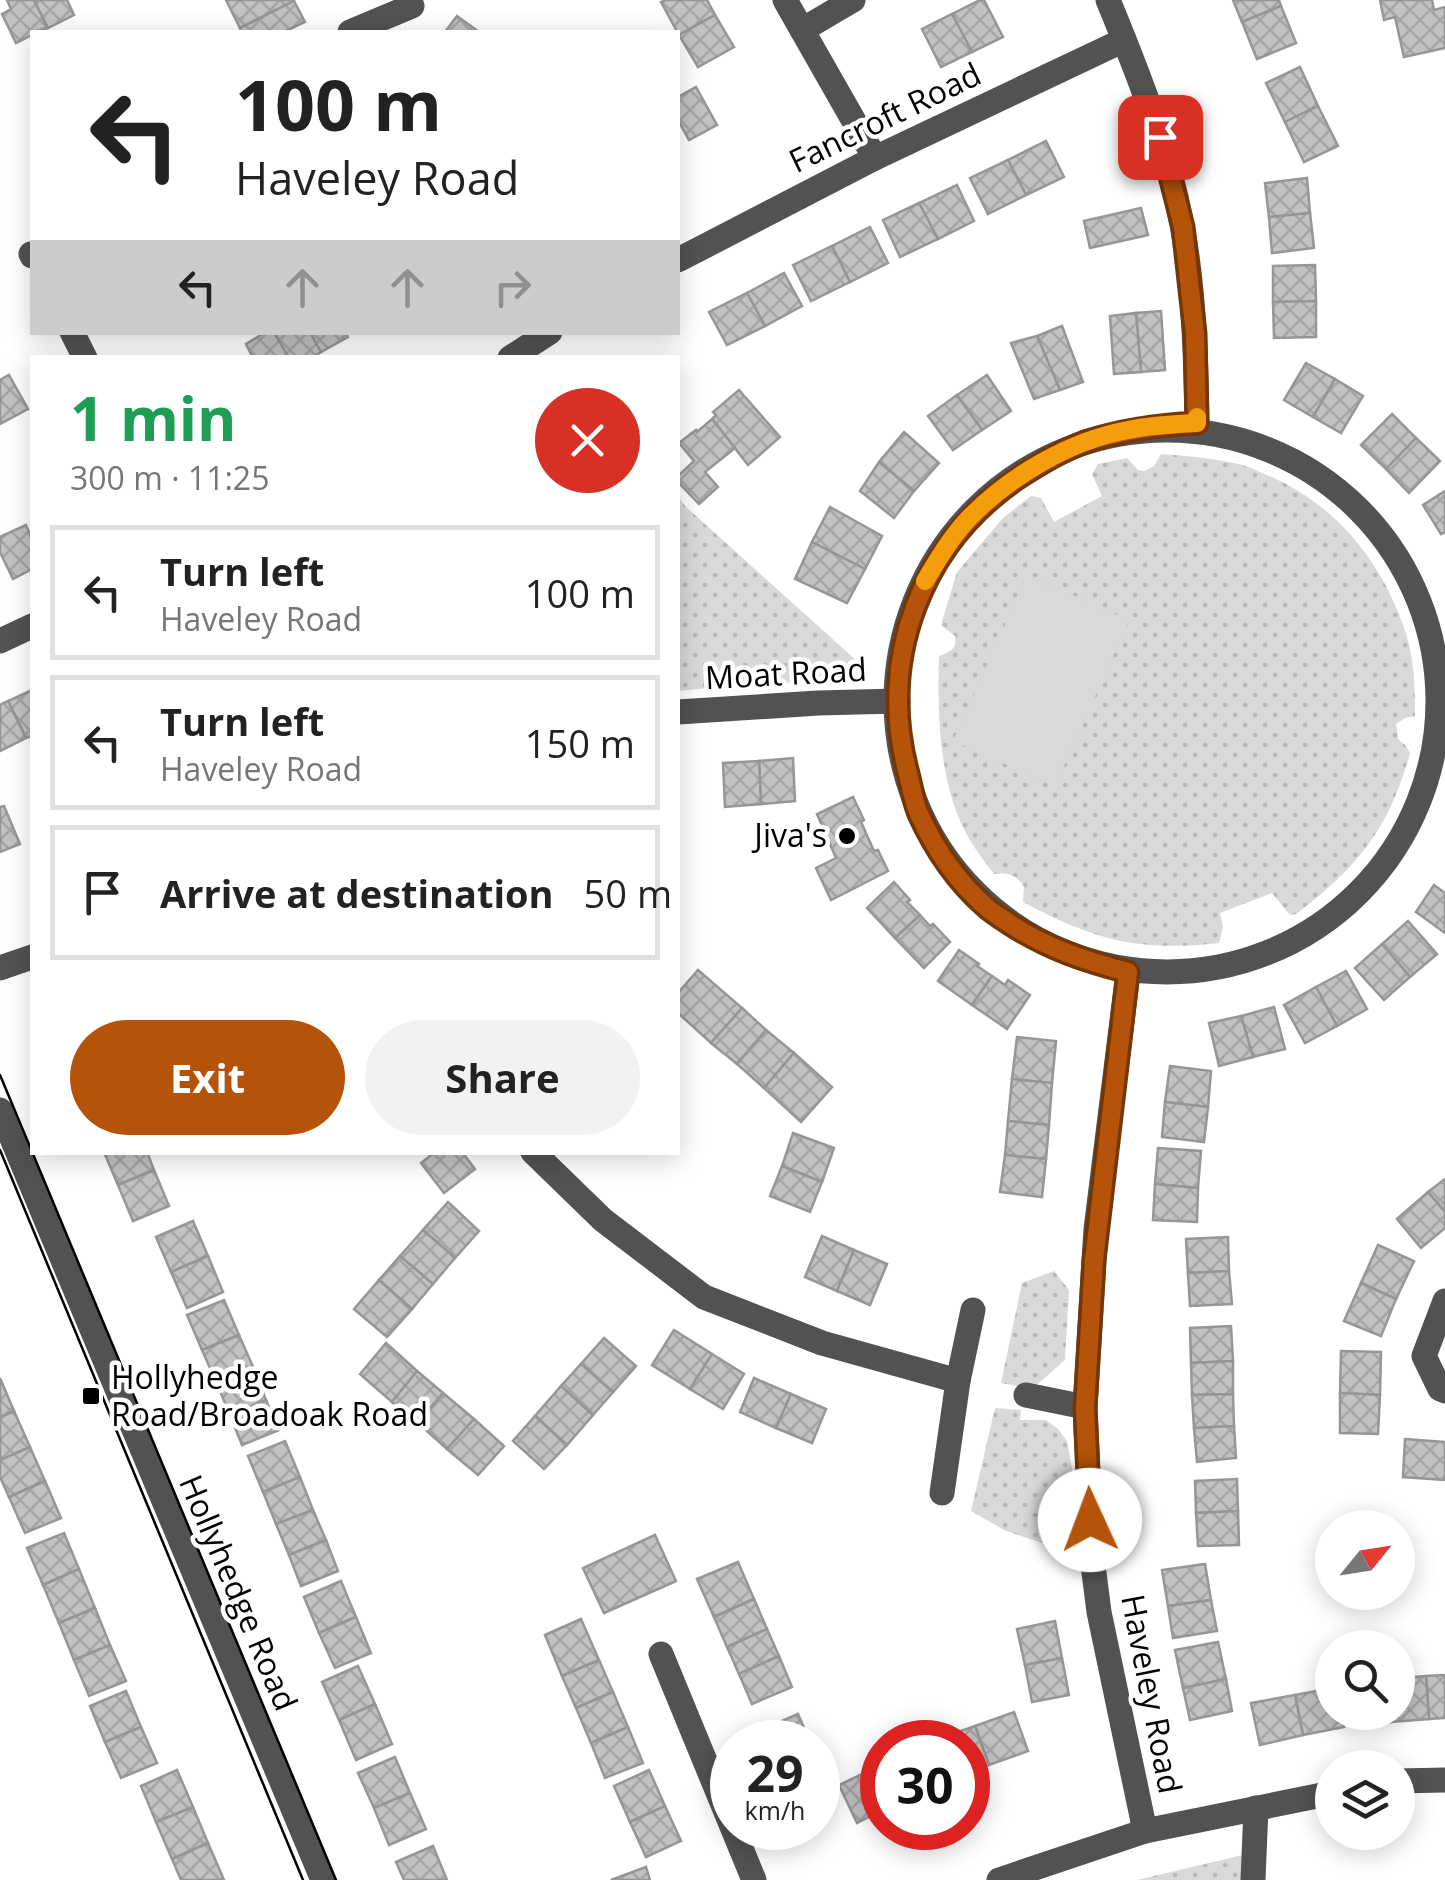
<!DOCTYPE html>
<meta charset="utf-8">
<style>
:root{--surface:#fff;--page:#f2f2f2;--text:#222;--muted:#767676;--line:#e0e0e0;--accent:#b45309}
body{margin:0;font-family:"Open Sans",sans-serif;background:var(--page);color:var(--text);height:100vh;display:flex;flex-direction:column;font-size:38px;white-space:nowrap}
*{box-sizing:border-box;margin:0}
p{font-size:32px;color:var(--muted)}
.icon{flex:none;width:55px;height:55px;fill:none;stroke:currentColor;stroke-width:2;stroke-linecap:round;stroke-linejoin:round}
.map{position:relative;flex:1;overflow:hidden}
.details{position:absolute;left:30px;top:355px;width:650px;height:800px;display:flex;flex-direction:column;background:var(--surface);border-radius:0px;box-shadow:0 5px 25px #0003}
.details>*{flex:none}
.hud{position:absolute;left:30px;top:30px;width:650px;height:305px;border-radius:0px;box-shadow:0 5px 25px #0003;background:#fff;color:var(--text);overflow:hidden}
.needle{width:65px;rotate:60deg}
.fabs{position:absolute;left:1315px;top:1510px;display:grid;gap:20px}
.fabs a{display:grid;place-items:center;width:100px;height:100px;border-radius:50%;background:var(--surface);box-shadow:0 5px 25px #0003;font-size:50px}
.speed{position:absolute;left:710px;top:1720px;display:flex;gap:20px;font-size:50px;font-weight:700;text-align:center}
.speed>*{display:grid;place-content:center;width:130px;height:130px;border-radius:50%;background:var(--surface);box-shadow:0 5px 25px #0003;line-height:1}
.speed small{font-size:25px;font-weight:400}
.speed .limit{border:15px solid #d22;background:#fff;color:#111}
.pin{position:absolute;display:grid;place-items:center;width:85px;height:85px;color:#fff;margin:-42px;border-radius:20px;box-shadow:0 5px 15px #0006}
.me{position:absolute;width:110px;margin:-55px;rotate:358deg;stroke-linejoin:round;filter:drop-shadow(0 0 8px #0008)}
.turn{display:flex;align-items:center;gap:35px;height:210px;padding:0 40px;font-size:45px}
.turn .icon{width:130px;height:130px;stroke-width:2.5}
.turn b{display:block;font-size:70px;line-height:85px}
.lanes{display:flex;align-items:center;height:95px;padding:0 40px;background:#0003;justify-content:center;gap:50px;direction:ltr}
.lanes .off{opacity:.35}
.round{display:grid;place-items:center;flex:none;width:105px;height:105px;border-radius:52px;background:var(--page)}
.summary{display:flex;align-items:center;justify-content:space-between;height:170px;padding:0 40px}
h1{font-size:60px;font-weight:700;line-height:75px;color:#1e9e55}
.action{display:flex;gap:20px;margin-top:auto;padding:20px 40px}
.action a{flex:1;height:115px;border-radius:60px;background:var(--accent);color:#fff;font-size:40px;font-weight:700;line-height:115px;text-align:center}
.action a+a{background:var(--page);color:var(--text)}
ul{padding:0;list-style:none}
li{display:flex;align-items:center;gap:30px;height:135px;margin:0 20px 15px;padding:0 20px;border:5px solid var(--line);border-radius:0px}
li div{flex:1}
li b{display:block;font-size:38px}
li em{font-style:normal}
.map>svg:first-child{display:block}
</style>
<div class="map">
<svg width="1445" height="1880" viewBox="0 0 1445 1880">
<defs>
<pattern id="green-dots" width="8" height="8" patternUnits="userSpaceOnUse" patternTransform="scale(2.5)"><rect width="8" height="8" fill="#d9d9d9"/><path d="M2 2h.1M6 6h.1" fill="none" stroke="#b8b8b8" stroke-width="1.8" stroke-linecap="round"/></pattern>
<pattern id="building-cross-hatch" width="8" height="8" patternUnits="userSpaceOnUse" patternTransform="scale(2.5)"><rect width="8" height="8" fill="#c2c2c2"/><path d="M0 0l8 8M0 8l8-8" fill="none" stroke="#a5a5a5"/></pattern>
</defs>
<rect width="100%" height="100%" fill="#fff"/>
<g fill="url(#green-dots)">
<path d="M1161 454C1187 456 1213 458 1238 464 1248 466 1257 471 1267 475 1333 503 1379 557 1403 625 1414 653 1415 686 1415 716L1405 718 1396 724 1398 739 1405 745 1410 753C1389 829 1358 867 1296 914L1290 915 1272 893 1220 913 1223 927 1219 943C1138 952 1094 940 1023 902L1024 887C1017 875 1008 872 994 874 986 864 978 853 971 842 939 790 937 715 939 656 949 653 958 648 955 636L941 625 957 572 1003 518 1031 496 1041 498 1054 522 1102 496 1092 474 1098 464 1127 458 1138 470 1145 471 1154 466Z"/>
<path d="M678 496 685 506 867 670 865 676 847 682 758 683 678 691Z"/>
<path d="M1054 1271 1069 1290 1065 1360 1032 1389 1001 1383 1022 1283Z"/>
<path d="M995 1408 1021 1410 1020 1420H1046L1058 1429 1067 1441 1073 1474 1080 1543H1042L1006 1531 971 1511Z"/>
<path d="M1243 1855 1245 1880H1137Z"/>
</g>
<path fill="#d9d9d9" d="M1027 575 1129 620 1055 786 953 741Z"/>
<g fill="url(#building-cross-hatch)" stroke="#969696" stroke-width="2.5">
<path d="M7 0H34L48 28 32 32V35L16 43 2 14 11 9Z"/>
<path d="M34 0H67L74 15 48 28Z"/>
<path d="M226 0H294V1L240 28Z"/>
<path d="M666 0H707L715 15 679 35 661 2Z"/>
<path d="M980 0H984L1003 37 972 52 952 14Z"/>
<path d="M1233 0H1279L1281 6 1242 22Z"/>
<path d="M1380 0H1432L1434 10 1445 7V48L1404 57 1395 17 1384 20Z"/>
<path d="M294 1 305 22 284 32H242L240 28Z"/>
<path d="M1281 6 1296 43 1257 59 1242 22Z"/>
<path d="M952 14 972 52 941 67 922 29Z"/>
<path d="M715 15 734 47 698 67 679 35Z"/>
<path d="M457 16 479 32H445Z"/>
<path d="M1300 67 1318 106 1285 122 1266 83Z"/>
<path d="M696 87 717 125 689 140 678 120V97Z"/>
<path d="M1318 106 1338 146 1304 162 1285 122Z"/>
<path d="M1046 141 1064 177 1026 195 1008 160Z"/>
<path d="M1008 160 1026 195 988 214 970 178Z"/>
<path d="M1307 178 1310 213 1269 217 1265 183Z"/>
<path d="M957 185 974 221 938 239 919 203Z"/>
<path d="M919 203 938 239 900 257 883 220Z"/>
<path d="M1141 208 1148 235 1090 248 1084 221Z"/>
<path d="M1310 213 1314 248 1272 253 1269 217Z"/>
<path d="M870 227 888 263 850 282 832 246Z"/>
<path d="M832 246 850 282 811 301 793 265Z"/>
<path d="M1315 265 1316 301 1273 302V266Z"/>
<path d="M784 273 802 306 765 326 747 293Z"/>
<path d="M747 293 765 326 727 345 709 312Z"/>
<path d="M1316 301V337L1274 338 1273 302Z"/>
<path d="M1161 311 1165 370 1141 372 1136 313Z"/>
<path d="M1136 313 1141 372 1114 374 1110 316Z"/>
<path d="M1062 326 1083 382 1060 390 1037 336Z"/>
<path d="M266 332H274L289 358H253L246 344Z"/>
<path d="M274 332H310L321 352 311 358H289Z"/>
<path d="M310 332H346L348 337 321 352Z"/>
<path d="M1037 336 1060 390 1034 399 1011 343Z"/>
<path d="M1306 363 1335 379 1313 417 1284 400Z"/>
<path d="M9 375 28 409 0 424V380Z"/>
<path d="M987 375 1011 411 982 430 957 395Z"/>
<path d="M1335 379 1363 396 1341 433 1313 417Z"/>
<path d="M739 390 780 437 748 465 712 419 716 415 713 412Z"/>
<path d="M957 395 982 430 953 450 928 416Z"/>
<path d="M1392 414 1416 438 1386 469 1361 445Z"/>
<path d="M712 419 735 448 705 472 718 487 699 504 678 482V476L694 461 679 443 696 430 697 432Z"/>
<path d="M904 432 939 463 914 491 879 462Z"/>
<path d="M1416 438 1440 461 1409 493 1386 469Z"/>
<path d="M879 462 914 491 894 518 860 491Z"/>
<path d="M1445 491V532L1441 534 1423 505Z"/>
<path d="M830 507 882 536 865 569 812 542Z"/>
<path d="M26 525 32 540V569L13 579 0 552V537Z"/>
<path d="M812 542 865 569 847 603 795 579Z"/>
<path d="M32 690V739L31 736 26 738 8 701Z"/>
<path d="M8 701 26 738 0 751V705Z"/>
<path d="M793 758 795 801 761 804 759 761Z"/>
<path d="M759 761 761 804 725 807 723 763Z"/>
<path d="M853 797 864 820 861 822 874 851 878 850 888 871 831 900 816 868 836 858 817 814Z"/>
<path d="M4 806 20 844 0 852V807Z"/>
<path d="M894 882 910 900 907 902 920 915 895 938 867 908Z"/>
<path d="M1434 885 1445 893V933L1416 912Z"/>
<path d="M920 915 930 926 933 924 950 942 924 968 895 938Z"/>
<path d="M1408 921 1437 954 1410 977 1382 944Z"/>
<path d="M1382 944 1410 977 1384 1000 1355 968Z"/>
<path d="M959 950 979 964 977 966 992 976 972 1005 938 981Z"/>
<path d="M698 970 742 1008 711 1043 678 1013V993Z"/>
<path d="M1346 971 1367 1009 1337 1026 1316 987Z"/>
<path d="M992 976 1005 985 1008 980 1030 995 1007 1029 972 1005Z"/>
<path d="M1316 987 1337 1026 1305 1043 1284 1005Z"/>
<path d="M1274 1007 1285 1049 1253 1057 1241 1016Z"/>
<path d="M742 1008 766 1030 737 1064 711 1043Z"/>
<path d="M1241 1016 1253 1057 1219 1066 1209 1023Z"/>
<path d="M766 1030 794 1053 764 1088 737 1064Z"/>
<path d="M1017 1037 1056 1041 1052 1083 1012 1079Z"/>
<path d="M794 1053 832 1087 801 1122 764 1088Z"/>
<path d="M1170 1066 1211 1071 1208 1107 1165 1102Z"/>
<path d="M1012 1079 1052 1083 1049 1125 1008 1121Z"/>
<path d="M1165 1102 1208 1107 1204 1142 1162 1137Z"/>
<path d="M1008 1121 1049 1125 1046 1159 1005 1155Z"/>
<path d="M793 1133 834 1148 822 1182 782 1166Z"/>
<path d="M1158 1148 1201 1151 1198 1188 1155 1184Z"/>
<path d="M104 1152H147L154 1170 118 1185Z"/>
<path d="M435 1152H462L475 1169 444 1193 421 1163Z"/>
<path d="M1005 1155 1046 1159 1042 1197 1000 1192Z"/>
<path d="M782 1166 822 1182 810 1212 770 1196Z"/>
<path d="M154 1170 169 1206 133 1221 118 1185Z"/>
<path d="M1445 1179V1212L1428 1192Z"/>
<path d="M1155 1184 1198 1188 1197 1222 1153 1220Z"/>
<path d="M1428 1192 1445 1212V1228L1421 1248 1397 1219Z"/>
<path d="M448 1202 479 1231 455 1258 423 1230Z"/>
<path d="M193 1221 208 1256 171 1272 156 1237Z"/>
<path d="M423 1230 455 1258 433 1284 400 1256Z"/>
<path d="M822 1236 854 1250 837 1291 805 1277Z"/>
<path d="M1228 1237 1229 1271 1188 1273 1186 1239Z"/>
<path d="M1378 1245 1414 1261 1396 1299 1361 1283Z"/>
<path d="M854 1250 887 1264 870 1305 837 1291Z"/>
<path d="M208 1256 223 1292 187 1308 171 1272Z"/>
<path d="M400 1256 433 1284 412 1309 379 1280Z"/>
<path d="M1229 1271 1232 1304 1190 1306 1188 1273Z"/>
<path d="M379 1280 412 1309 387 1337 354 1309Z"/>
<path d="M1361 1283 1396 1299 1381 1336 1344 1321Z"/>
<path d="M224 1300 239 1335 202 1350 187 1315Z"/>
<path d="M1231 1326 1233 1361 1191 1363 1190 1328Z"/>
<path d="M674 1330 712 1354 690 1389 652 1365Z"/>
<path d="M239 1335 254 1369 217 1384 202 1350Z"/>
<path d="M604 1338 636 1366 613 1392 581 1364Z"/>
<path d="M386 1343 417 1371 392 1402 360 1374Z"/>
<path d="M1341 1351 1381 1352 1380 1395 1340 1393Z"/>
<path d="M712 1354 744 1374 723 1409 690 1389Z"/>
<path d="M1233 1361V1394L1192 1395 1191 1363Z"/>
<path d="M581 1364 613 1392 593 1415 561 1386Z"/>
<path d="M254 1369 266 1400 230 1415 217 1384Z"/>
<path d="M417 1371 443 1393 418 1423 392 1402Z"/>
<path d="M0 1378 14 1411 0 1417Z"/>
<path d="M754 1378 791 1394 776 1428 740 1412Z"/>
<path d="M561 1386 593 1415 567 1445 535 1416Z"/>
<path d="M443 1393 474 1419 447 1449 418 1423Z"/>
<path d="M1340 1393 1380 1395 1378 1434 1340 1433Z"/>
<path d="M791 1394 826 1409 812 1443 776 1428Z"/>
<path d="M1233 1394 1234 1426 1194 1428 1192 1395Z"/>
<path d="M266 1400 279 1430 242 1445 230 1415Z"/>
<path d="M14 1411 30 1447 0 1460V1417Z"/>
<path d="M535 1416 567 1445 544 1469 513 1441Z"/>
<path d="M474 1419 504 1446 478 1475 447 1449Z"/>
<path d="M1234 1426 1236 1458 1197 1462 1194 1428Z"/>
<path d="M1405 1439 1445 1442V1480L1403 1477Z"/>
<path d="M285 1441 300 1477 263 1492 248 1456Z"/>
<path d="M30 1447 45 1481 9 1497 0 1477V1460Z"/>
<path d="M300 1477 313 1510 276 1524 263 1492Z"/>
<path d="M1237 1479 1238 1511 1196 1513 1195 1481Z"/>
<path d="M45 1481 61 1518 25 1533 9 1497Z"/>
<path d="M313 1510 326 1540 289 1555 276 1524Z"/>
<path d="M1238 1511 1239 1545 1198 1546 1196 1513Z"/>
<path d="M64 1533 79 1569 43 1585 27 1548Z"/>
<path d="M655 1535 676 1581 604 1613 583 1568Z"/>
<path d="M326 1540 338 1571 301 1586 289 1555Z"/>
<path d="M738 1562 754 1599 714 1617 697 1579Z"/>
<path d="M1205 1564 1211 1600 1168 1606 1162 1570Z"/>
<path d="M79 1569 95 1608 59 1623 43 1585Z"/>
<path d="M341 1581 356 1617 319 1633 304 1597Z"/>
<path d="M754 1599 767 1629 727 1647 714 1617Z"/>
<path d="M1211 1600 1217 1631 1173 1638 1168 1606Z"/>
<path d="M95 1608 110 1645 74 1660 59 1623Z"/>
<path d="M356 1617 371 1653 335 1668 319 1633Z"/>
<path d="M581 1619 599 1660 562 1676 545 1635Z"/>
<path d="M1055 1621 1062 1658 1025 1665 1017 1629Z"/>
<path d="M767 1629 779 1656 739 1674 727 1647Z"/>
<path d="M1218 1642 1226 1679 1183 1688 1175 1650Z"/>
<path d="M110 1645 126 1681 89 1696 74 1660Z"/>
<path d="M779 1656 792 1687 752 1704 739 1674Z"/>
<path d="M1062 1658 1069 1695 1032 1702 1025 1665Z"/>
<path d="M599 1660 613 1692 576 1708 562 1676Z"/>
<path d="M358 1666 375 1704 339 1720 322 1682Z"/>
<path d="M1445 1675V1718L1429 1719 1426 1676Z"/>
<path d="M1426 1676 1429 1719 1391 1722V1712H1398V1678Z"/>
<path d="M1226 1679 1232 1711 1190 1720 1183 1688Z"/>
<path d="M1332 1688V1712H1341L1344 1727 1303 1735 1295 1695Z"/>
<path d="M126 1691 141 1727 105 1742 90 1706Z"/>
<path d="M613 1692 628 1727 591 1743 576 1708Z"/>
<path d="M1295 1695 1303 1735 1260 1745 1251 1703Z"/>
<path d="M375 1704 392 1744 356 1760 339 1720Z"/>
<path d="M1014 1712 1028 1751 989 1765 975 1726Z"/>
<path d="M1356 1712H1391V1722L1357 1725Z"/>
<path d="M798 1714 810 1742H764L759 1731Z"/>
<path d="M975 1726 989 1765 968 1773V1742H935L934 1740Z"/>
<path d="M141 1727 157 1763 121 1778 105 1742Z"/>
<path d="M628 1727 643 1763 605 1778 591 1743Z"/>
<path d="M395 1757 410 1793 374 1808 358 1773Z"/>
<path d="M877 1767 882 1779V1810L857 1823 839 1785Z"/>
<path d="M177 1770 193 1807 156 1822 141 1786Z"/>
<path d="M649 1770 665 1806 630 1822 614 1786Z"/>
<path d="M410 1793 426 1829 389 1845 374 1808Z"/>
<path d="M665 1806 681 1841 646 1857 630 1822Z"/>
<path d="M193 1807 208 1843 172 1859 156 1822Z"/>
<path d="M208 1843 224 1880H181L172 1859Z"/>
<path d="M433 1846 447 1880H404L396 1862Z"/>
<path d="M646 1867 650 1880H611Z"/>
</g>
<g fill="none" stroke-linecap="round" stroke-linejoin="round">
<g stroke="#525252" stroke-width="25">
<path d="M785 0 875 158"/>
<path d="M1108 0C1138 73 1167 146 1182 225 1194 290 1196 357 1197 423"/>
<path d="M802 30 853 0"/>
<path d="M350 32 412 6"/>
<path d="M31 254 32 256"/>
<path d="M678 260 875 158 1124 40"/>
<path d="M72 332 85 358"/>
<path d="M510 358 550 332"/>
<circle cx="1167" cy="701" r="271"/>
<path d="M0 641 32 626"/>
<path d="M678 712 818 703 898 701"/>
<path d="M0 968 32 957"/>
<path d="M1128 973 1096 1229 1085 1407 1092 1557 1099 1612 1145 1831"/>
<path d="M0 1110 323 1880"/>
<path d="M533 1152 603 1220 704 1297 822 1343 958 1381"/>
<path d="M1445 1301 1424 1356 1440 1389 1445 1391"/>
<path d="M1026 1395 1085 1407"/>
<path d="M942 1493 958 1381 973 1310"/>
<path d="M661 1654 754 1880"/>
<path d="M1398 1781 1445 1780"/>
<path d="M999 1880 1145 1831 1332 1793"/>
<path d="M1253 1880 1256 1808"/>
</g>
<g stroke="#000" stroke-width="2.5">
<path d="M0 1075 336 1880"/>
<path d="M0 1150 303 1880"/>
</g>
</g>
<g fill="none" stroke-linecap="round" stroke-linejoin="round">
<g stroke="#753606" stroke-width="25">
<path id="route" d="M1090 1520 1085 1408 1094 1260 1128 972C1085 961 1047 948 1010 924 1002 918 992 913 985 906 957 881 934 847 919 814 913 800 911 784 907 770 878 656 922 543 1018 478 1039 464 1061 451 1085 442 1122 430 1158 425 1197 423L1195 334 1183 227 1160 137"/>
</g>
<use href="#route" stroke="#b45309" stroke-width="18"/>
<path stroke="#f59e0b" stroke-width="18" d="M925 581C938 559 951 537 969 518 1010 476 1069 441 1128 430 1151 425 1174 424 1197 423V417"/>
</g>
<g fill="#000" stroke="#fff" stroke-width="4">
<circle cx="847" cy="836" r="10"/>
<rect x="81" y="1386" width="20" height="20" rx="5"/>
</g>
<g text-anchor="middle" stroke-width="9" stroke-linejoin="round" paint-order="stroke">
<g font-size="32" fill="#000" stroke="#fff">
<text transform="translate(885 118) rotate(-26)" y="11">Fancroft Road</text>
<text transform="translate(786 674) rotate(-3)" y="11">Moat Road</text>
<text transform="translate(238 1593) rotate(67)" y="11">Hollyhedge Road</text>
<text transform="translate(1151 1694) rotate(79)" y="11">Haveley Road</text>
</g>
<g font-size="32" fill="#000" stroke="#fff" text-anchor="end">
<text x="827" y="847">Jiva's</text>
<text x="111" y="1389" text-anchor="start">Hollyhedge<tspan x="111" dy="37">Road/Broadoak Road</tspan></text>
</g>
</g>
</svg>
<div class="fabs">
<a><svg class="needle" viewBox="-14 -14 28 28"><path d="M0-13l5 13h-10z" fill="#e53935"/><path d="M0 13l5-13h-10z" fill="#767676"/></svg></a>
<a><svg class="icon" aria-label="search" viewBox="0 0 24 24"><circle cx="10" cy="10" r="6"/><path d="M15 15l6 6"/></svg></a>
<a><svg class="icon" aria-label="layers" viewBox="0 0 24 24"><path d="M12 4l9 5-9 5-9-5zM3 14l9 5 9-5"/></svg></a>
</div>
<div class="speed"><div>29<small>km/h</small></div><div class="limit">30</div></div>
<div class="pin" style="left:1160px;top:137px;background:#d93025"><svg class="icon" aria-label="arrive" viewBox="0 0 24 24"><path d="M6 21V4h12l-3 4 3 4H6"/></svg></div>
<svg class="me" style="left:1090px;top:1520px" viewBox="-20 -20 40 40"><circle r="19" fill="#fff"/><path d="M0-13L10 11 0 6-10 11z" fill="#b45309"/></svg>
<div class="hud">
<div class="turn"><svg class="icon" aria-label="left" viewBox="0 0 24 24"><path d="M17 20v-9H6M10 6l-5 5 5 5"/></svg><div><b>100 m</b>Haveley Road</div></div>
<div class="lanes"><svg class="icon" aria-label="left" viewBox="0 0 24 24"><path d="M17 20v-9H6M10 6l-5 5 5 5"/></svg><svg class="icon off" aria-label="ahead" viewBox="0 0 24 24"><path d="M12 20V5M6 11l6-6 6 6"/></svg><svg class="icon off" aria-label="ahead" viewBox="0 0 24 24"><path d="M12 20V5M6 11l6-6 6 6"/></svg><svg class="icon off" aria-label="right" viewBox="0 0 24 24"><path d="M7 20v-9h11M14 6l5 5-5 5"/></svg></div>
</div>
<section class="details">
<div class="summary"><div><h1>1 min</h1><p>300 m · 11:25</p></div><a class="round" style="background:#d93025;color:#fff"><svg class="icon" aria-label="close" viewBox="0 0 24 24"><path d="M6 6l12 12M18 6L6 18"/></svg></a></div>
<ul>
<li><svg class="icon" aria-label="left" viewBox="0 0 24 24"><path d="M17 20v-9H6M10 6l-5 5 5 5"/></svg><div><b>Turn left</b><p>Haveley Road</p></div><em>100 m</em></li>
<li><svg class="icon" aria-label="left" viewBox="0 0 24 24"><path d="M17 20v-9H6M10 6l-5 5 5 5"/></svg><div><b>Turn left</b><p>Haveley Road</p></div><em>150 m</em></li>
<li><svg class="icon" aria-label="arrive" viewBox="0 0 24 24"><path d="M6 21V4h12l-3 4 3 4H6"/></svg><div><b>Arrive at destination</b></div><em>50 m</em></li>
</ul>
<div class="action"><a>Exit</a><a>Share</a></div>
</section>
</div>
